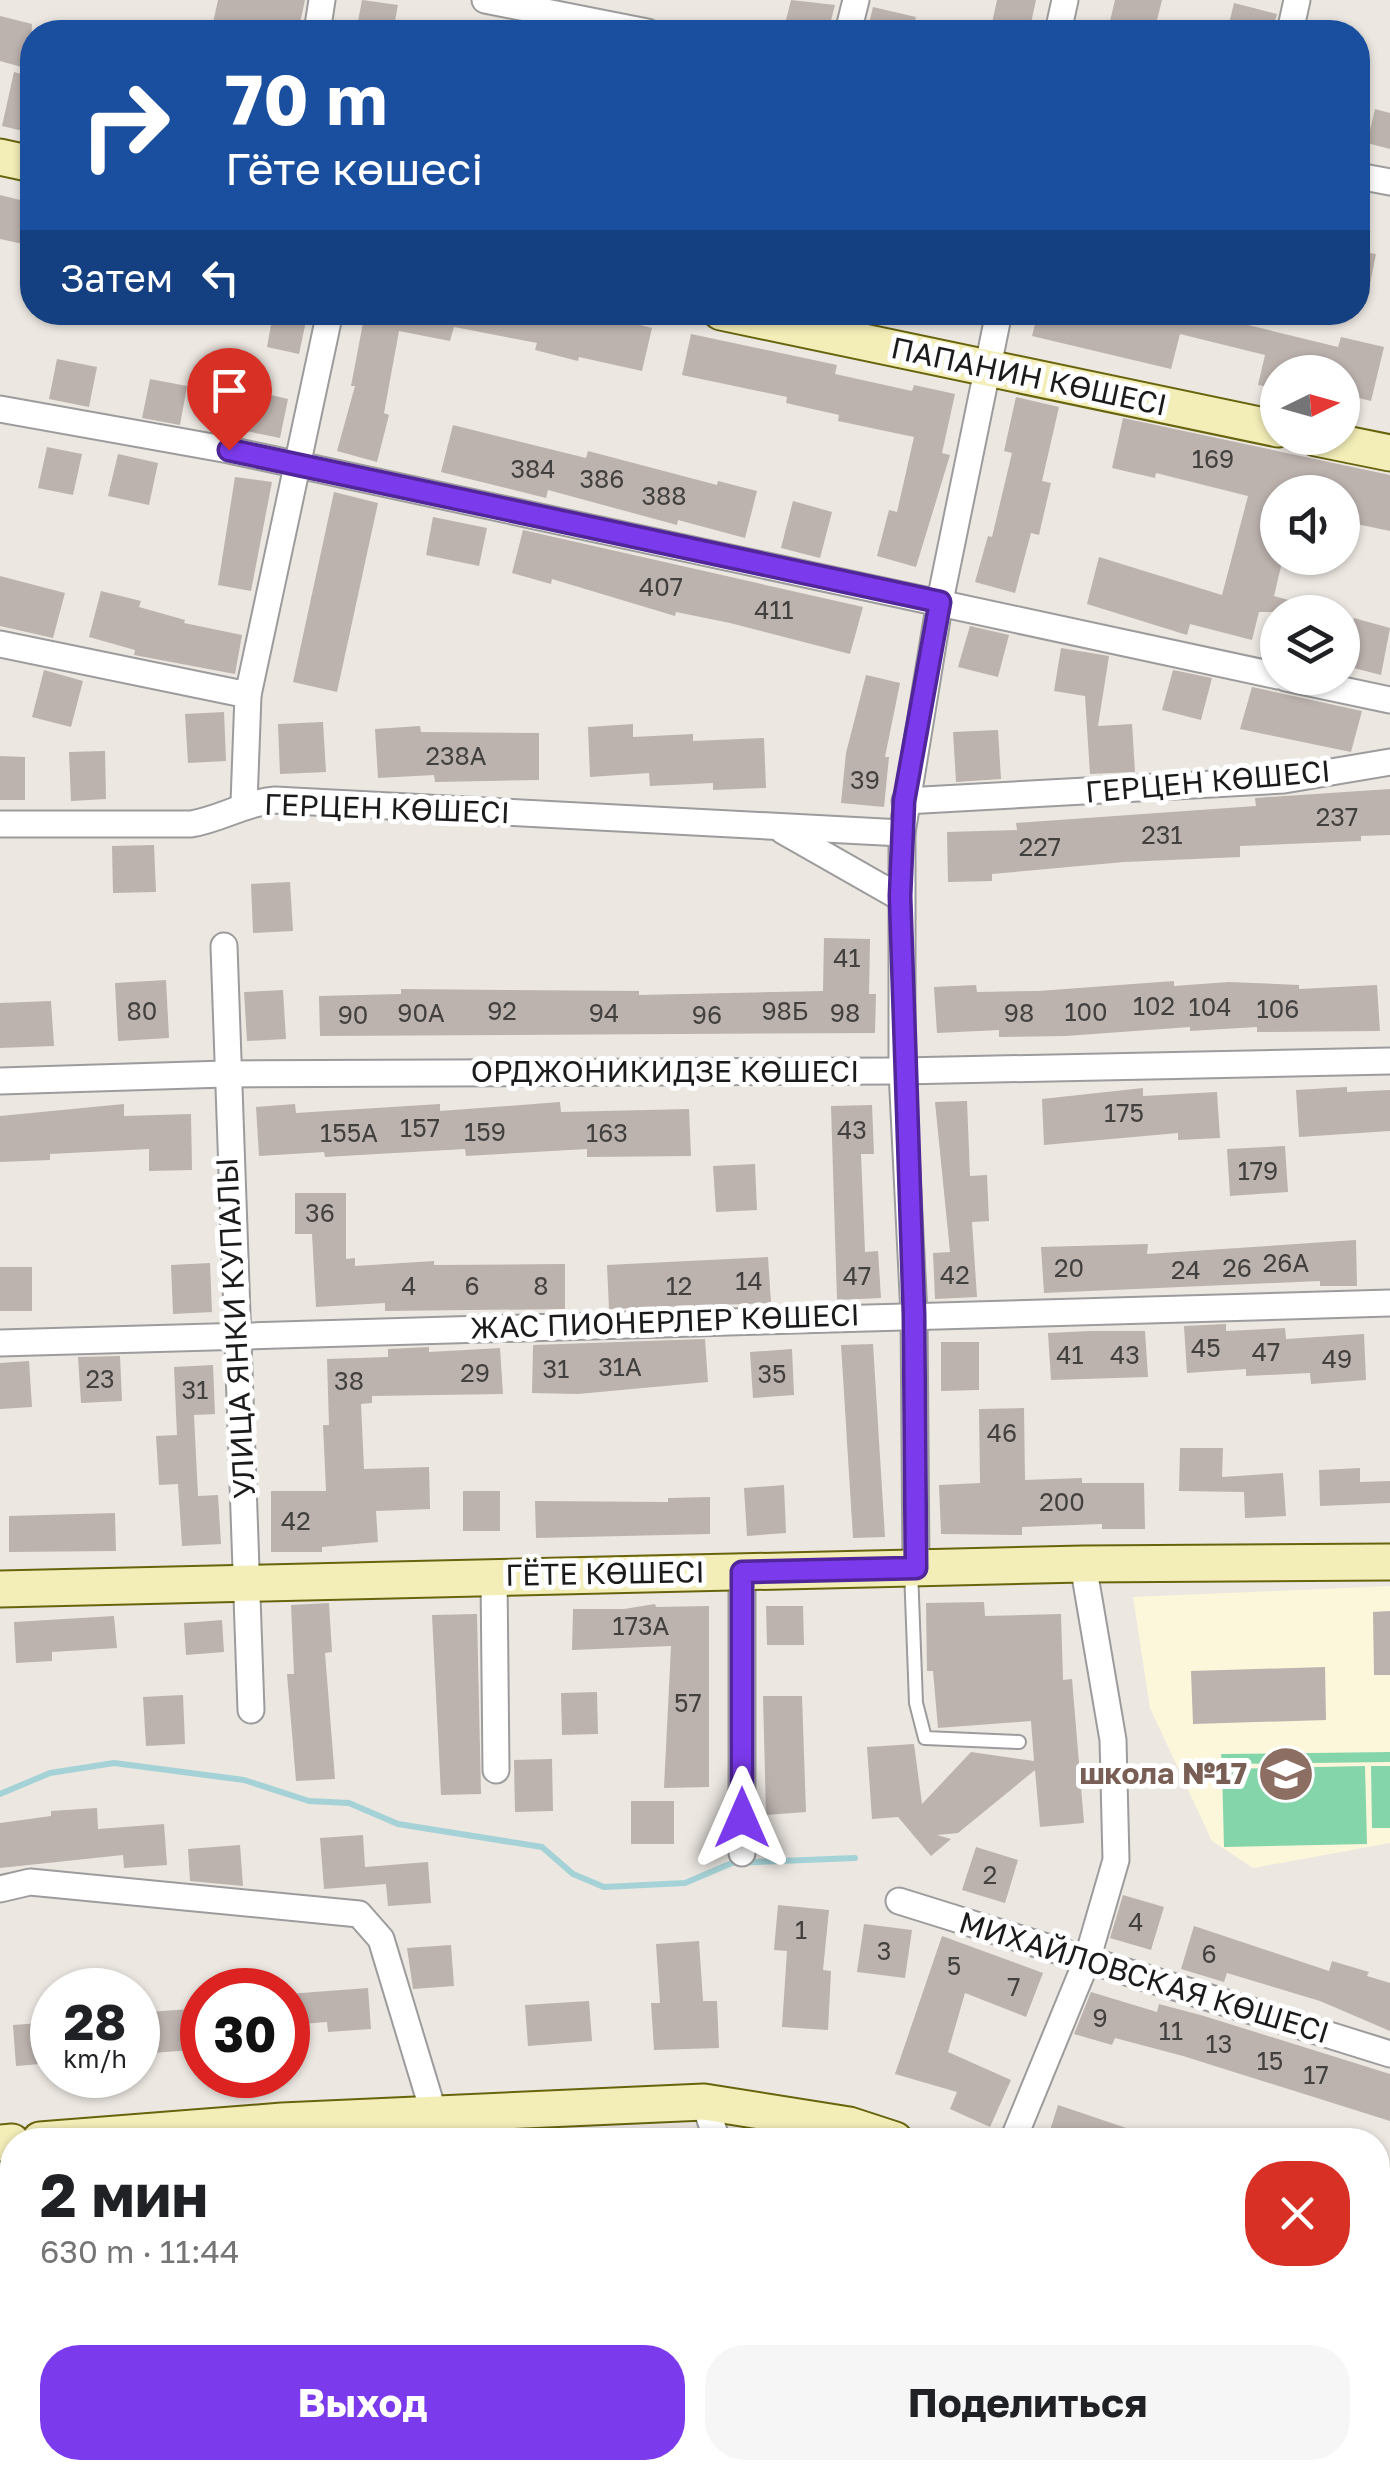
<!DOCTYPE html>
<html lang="ru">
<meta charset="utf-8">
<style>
:root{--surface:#fff;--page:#f6f6f6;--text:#202124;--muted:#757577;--accent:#7c3aed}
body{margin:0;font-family:"Golos Text",sans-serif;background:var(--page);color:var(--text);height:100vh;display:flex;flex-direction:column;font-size:38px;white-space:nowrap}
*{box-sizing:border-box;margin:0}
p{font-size:32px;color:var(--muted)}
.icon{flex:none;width:55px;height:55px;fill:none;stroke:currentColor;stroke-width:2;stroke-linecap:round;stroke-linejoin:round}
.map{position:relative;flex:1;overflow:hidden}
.sheet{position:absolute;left:0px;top:2128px;width:1390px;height:352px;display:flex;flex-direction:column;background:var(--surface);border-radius:40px 40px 0 0;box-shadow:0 2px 8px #0004}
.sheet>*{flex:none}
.guide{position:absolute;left:20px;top:20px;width:1350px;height:305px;border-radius:40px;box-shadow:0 2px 8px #0004;background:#1a4fa0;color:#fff;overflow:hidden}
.needle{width:65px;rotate:85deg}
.buttons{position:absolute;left:1260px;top:355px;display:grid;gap:20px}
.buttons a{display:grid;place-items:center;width:100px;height:100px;border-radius:50%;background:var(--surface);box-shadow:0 2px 8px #0004;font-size:50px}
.speed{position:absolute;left:30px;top:1968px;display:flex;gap:20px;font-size:50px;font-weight:700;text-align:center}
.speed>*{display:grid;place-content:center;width:130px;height:130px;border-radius:50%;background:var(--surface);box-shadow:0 2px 8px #0004;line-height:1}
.speed small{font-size:25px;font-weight:400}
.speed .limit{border:15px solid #d22;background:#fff;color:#111}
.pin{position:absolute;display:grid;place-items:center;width:85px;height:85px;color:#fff;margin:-102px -42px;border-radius:50% 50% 50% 0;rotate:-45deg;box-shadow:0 0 10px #0007}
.pin .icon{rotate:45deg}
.me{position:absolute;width:110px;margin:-55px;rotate:0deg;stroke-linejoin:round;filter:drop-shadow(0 0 8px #0008)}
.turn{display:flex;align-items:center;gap:35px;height:210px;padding:0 40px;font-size:45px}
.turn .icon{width:130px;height:130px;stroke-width:2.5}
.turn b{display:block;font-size:70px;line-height:85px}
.then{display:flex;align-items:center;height:95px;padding:0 40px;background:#0003;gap:20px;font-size:38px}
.round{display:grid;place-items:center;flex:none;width:105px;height:105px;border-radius:40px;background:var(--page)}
.overview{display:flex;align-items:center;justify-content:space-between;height:170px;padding:0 40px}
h1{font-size:60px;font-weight:700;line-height:75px}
.cta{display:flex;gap:20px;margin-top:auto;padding:20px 40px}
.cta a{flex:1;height:115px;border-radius:40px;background:var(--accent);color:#fff;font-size:40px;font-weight:700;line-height:115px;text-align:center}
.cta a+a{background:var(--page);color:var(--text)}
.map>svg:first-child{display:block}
</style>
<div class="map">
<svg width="1390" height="2478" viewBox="0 0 1390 2478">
<rect width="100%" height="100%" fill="#ece7e1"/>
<path fill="#fcf7da" d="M1390 1586V1843L1253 1868 1212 1841 1150 1708 1133 1597Z"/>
<g fill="#85d5ab">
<path d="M1390 1752V1762L1222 1764 1221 1754Z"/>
<path d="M1365 1766 1367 1844 1224 1847 1222 1769Z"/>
<path d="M1371 1766H1390V1828H1372Z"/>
</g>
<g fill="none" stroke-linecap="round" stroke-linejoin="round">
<g stroke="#a5d2d6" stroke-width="6">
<path d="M0 1794 50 1773 114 1763 244 1780 309 1801 349 1803 398 1824 542 1847 573 1874 604 1887 685 1883 732 1863 855 1858"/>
<path d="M618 2468 642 2478"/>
<path d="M336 2478 371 2468"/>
</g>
</g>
<g fill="#bcb2ae">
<path d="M218 0H305L298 32H211Z"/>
<path d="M362 0 398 5 393 32H356Z"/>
<path d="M791 0 835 5 828 32 784 28Z"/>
<path d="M997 0H1036L1029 32H990Z"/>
<path d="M1115 0H1162L1154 32 1110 21Z"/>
<path d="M1234 3 1277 14 1272 32H1227Z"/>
<path d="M873 7 916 17 912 32H867Z"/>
<path d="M0 16 32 24 29 69 0 61Z"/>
<path d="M14 72 32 77V133L2 126Z"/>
<path d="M1375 109 1390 113V149L1367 143Z"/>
<path d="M0 195 32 203V246L0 239Z"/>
<path d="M1358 251 1376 254 1366 304H1358Z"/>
<path d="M353 312H589L652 328 642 371 579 357 578 361 535 350 537 343 454 327 450 341 399 331 384 413 389 415 377 462 337 451 355 386H351L363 323 352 321Z"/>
<path d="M1038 312H1172L1204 320 1206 312H1251L1248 325 1338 347 1341 337 1384 347 1371 401 1342 394V372H1278V389L1258 385 1265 355 1180 334 1171 369 1032 336Z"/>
<path d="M273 314 306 321 299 354 267 347Z"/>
<path d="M691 334 837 365 835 374 912 391 914 385 955 394 942 453 950 455 916 567 877 556 889 510 897 512 914 437 838 421 839 415 786 403 787 397 682 375Z"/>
<path d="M57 359 97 367 89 407 49 399Z"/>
<path d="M150 379 187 386 180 425 142 418Z"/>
<path d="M250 390 288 399 280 438 241 430Z"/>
<path d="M1016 397 1059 407 1042 481 1051 483 1039 535 1031 533 1015 593 975 582 988 536 992 537 1012 453 1004 451Z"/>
<path d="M1123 418 1390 475V531L1342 521V492H1278V558H1283L1274 596 1314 607V612H1259L1252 640 1190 624 1187 635 1087 604 1099 557 1222 595 1248 496 1156 473 1155 478 1112 468Z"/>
<path d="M453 425 586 458 588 451 717 485 718 481 757 491 745 538 678 520 677 525 548 490 546 498 441 472Z"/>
<path d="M47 447 82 454 73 495 38 488Z"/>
<path d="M118 454 158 463 149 505 108 496Z"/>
<path d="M235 477 272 482 251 591 218 585Z"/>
<path d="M334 492 378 503 337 692 293 682Z"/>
<path d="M793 501 832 512 820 558 781 548Z"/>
<path d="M433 517 487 528 479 566 426 555Z"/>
<path d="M523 530 863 607 850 654 730 623 676 612 675 616 552 579 551 584 512 573Z"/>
<path d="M0 576 65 593 53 638 0 626Z"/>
<path d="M101 591 141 601 139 607 185 620 184 623 242 635 235 674 134 655 135 650 89 637Z"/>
<path d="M1354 618 1390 628 1381 675 1342 665Z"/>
<path d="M970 626 1009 635 998 677 958 667Z"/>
<path d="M1061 648 1109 656 1098 726 1132 724 1135 772 1090 774 1085 696 1054 691Z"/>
<path d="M44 670 83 681 71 727 32 717Z"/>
<path d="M1173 670 1212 678 1201 720 1162 710Z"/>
<path d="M866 675 900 683 885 757H889L884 807 841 803 846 753Z"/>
<path d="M1252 687 1362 711 1351 752 1240 729Z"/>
<path d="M224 712 226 761 188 763 185 714Z"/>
<path d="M323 722 326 772 280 774 278 724Z"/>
<path d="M633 724V737L693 734V741L764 738 766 788 713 790V783L650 786 649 773 590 777 588 727Z"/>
<path d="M420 726 421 732 539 733V780L435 782 434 775 378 778 375 729Z"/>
<path d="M998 730 1001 779 956 782 953 732Z"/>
<path d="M105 751 106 799 71 801 69 752Z"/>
<path d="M0 756 25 757V800H0Z"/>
<path d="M1390 789V835L1361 836V841L1240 846V857L1124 862 992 874V881L948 882 947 832 1017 830 1016 823 1256 806 1255 798Z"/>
<path d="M154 845 156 892 113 893 112 846Z"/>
<path d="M290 882 293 931 253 933 251 884Z"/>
<path d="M824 938 870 939 869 994H876L875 1033 320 1036 319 996 401 994V989L639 991V995L823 991Z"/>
<path d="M166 980 169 1038 118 1041 115 983Z"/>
<path d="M1174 981V986L1229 982 1299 985V989L1377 985 1380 1031 1257 1032V1027L1190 1031V1027L1066 1036 999 1037V1030L937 1033 934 987 976 985 977 992 1038 991Z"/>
<path d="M283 990 286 1039 247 1041 244 992Z"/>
<path d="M51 1001 54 1046 0 1048V1003Z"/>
<path d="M1347 1087V1092L1390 1090V1131L1299 1137 1296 1090Z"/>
<path d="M1143 1088V1096L1217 1092 1220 1138 1178 1140V1133L1044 1145 1042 1099Z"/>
<path d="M967 1101 970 1176 987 1175 989 1221 972 1222 977 1297 935 1299 933 1253 950 1252 935 1102Z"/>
<path d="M560 1102 561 1112 689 1109 691 1156 587 1157V1149L466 1156 465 1149 325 1157 324 1152 259 1156 256 1107 295 1104 296 1113 440 1104V1111Z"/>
<path d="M124 1104V1116L191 1114 192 1170 149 1171V1149L50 1154V1160L0 1162V1116Z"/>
<path d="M872 1105 874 1154H861L865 1252 878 1251 881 1298 837 1300 831 1106Z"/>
<path d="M1285 1146 1288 1192 1230 1196 1227 1149Z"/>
<path d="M755 1164 757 1210 716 1212 713 1166Z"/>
<path d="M295 1193H346V1259L355 1258V1266L434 1261V1265L565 1264V1309L385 1311V1303L316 1307 312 1234H295Z"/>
<path d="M1356 1240 1357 1286H1320V1281L1044 1293 1041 1247 1148 1244 1147 1254Z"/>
<path d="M768 1257 771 1303 609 1309 607 1265Z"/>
<path d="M210 1263 212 1312 173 1314 171 1265Z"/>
<rect x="0" y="1267" width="32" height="44"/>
<path d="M1226 1324V1331L1285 1328 1286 1339 1364 1334 1366 1380 1311 1384 1310 1373 1246 1376V1369L1187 1373 1184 1326Z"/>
<path d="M1090 1331H1145L1148 1377 1051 1380 1048 1333Z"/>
<path d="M705 1339 708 1382 578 1394 532 1393 533 1345Z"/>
<path d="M941 1342H979V1390L941 1391Z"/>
<path d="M873 1344 885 1537 853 1538 841 1345Z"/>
<path d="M429 1347V1352L500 1348 503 1394 372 1396V1403L361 1404 364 1469 429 1467 430 1509 376 1511 378 1542 322 1547V1552H271V1491H326L323 1425H329L327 1359 388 1357V1349Z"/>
<path d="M792 1349 794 1395 753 1398 750 1352Z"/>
<path d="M120 1356 122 1401 81 1403 78 1357Z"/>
<path d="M29 1361 32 1407 0 1409V1363Z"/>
<path d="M213 1365 215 1414 194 1415 198 1496 218 1495 221 1544 182 1546 178 1484 159 1485 156 1436 177 1435 174 1367Z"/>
<path d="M1024 1408 1025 1480 1082 1478V1483H1144L1145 1529H1102V1524L1022 1527V1535L941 1534 939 1485 980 1483 979 1409Z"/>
<path d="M1180 1448H1223L1222 1477 1283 1473 1286 1516 1245 1518 1244 1492 1179 1491Z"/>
<path d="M1360 1468V1482L1390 1481V1503L1320 1506 1319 1470Z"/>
<path d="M784 1485 786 1533 747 1536 744 1488Z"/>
<rect x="463" y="1491" width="37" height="40"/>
<path d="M710 1497V1534L536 1538 535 1501 668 1502V1498Z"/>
<path d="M115 1513 116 1551 9 1552V1516Z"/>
<path d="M984 1602 985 1616 1061 1614 1063 1680 1072 1679 1084 1823 1040 1827 1035 1770 958 1833 937 1835 951 1839 931 1856 898 1817 872 1819 867 1747 914 1744 922 1804 971 1752 1034 1761 1031 1721 938 1728 933 1671H927L926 1603Z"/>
<path d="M329 1603 332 1652 325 1653 335 1779 296 1781 287 1674H294L291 1605Z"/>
<path d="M655 1604 656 1607 709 1606V1787L664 1788 671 1646 572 1650 573 1609H624Z"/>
<path d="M766 1606H803L804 1645H767Z"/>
<path d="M1390 1611V1675H1374L1373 1612Z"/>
<path d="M477 1614 481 1794 441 1795 432 1615Z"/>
<path d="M114 1616 117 1648 52 1652V1661L16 1663 14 1622Z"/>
<path d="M222 1620 224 1652 186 1655 184 1623Z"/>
<path d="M1325 1667 1326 1720 1193 1724 1191 1671Z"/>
<path d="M597 1692 598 1734 562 1735 561 1693Z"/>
<path d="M183 1695 185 1744 146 1746 143 1697Z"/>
<path d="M763 1696H802L806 1812 766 1815Z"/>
<path d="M552 1759 553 1811 515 1812 514 1760Z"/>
<rect x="631" y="1801" width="43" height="43"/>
<path d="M97 1808 98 1829 164 1824 167 1865 124 1868 123 1855 0 1868V1823L51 1816V1811Z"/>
<path d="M363 1835 365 1867 428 1862 431 1903 388 1906 386 1884 324 1889 320 1838Z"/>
<path d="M240 1845 243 1886 190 1881 188 1849Z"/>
<path d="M976 1847 1018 1860 1005 1903 962 1890Z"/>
<path d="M1123 1895 1164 1907 1151 1950 1110 1938Z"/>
<path d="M778 1905 829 1910 823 1970 831 1971 828 2030 782 2027 787 1951 774 1950Z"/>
<path d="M864 1924 912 1930 905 1978 857 1972Z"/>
<path d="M1194 1926 1329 1971 1332 1961 1369 1972 1367 1976 1390 1983V2031L1320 2001 1227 1973 1224 1982 1181 1969Z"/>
<path d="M942 1936 1043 1973 1026 2017 965 1993 948 2052 1011 2080 990 2127 950 2109 957 2092 895 2074Z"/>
<path d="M699 1941 703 2001H717L719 2048 654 2050 651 2003H660L656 1944Z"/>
<path d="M451 1945 454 1986 413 1989 407 1948Z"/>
<path d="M368 1988 371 2029 328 2032 327 2022 288 2025V1994Z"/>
<path d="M1091 1992 1157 2012 1159 2004 1204 2016 1390 2074V2121L1183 2056 1115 2038 1112 2045 1074 2034Z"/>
<path d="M589 2001 592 2041 528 2046 525 2005Z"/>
<path d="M191 2009 194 2050 151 2053 148 2012Z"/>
<path d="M52 2022V2063L16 2066 13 2025Z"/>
<path d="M1058 2105 1153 2137 1152 2140H1047Z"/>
</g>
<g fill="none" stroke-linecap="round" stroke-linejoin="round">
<g stroke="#9c9c9c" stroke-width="16">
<path id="lane" d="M911 1570 916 1703 925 1738 1019 1742"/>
</g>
<g stroke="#9c9c9c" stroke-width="29">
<g id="street">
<path d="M485 0 647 32"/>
<path d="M317 32 322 0"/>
<path d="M848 32 856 0"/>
<path d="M1058 32 1065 0"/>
<path d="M1290 32 1297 0"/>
<path d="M1358 176 1390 182"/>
<path d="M0 409 229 450 1278 676"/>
<path d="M0 644 248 695"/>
<path d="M1286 678 1390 700"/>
<path d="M905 801 1284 780 1390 762"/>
<path d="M244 803 248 695 330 312"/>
<path d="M0 824H191C221 819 244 803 275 800L902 833"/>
<path d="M783 831 899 897"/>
<path d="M224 946 251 1710"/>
<path d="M0 1081 225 1074 902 1071 1390 1061"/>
<path d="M0 1343 1390 1303"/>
<path d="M916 1568 914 1315 902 1071V833L940 601 999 312"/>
<path d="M742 1572V1853"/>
<path d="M494 1577 496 1770"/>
<path d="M0 1889 30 1882 359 1914 381 1939 434 2114"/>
<path d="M899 1901 1390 2054"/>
<path d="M704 2102 717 2140"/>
<path d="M1013 2140 1087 1960 1116 1860 1113 1740 1083 1564"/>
<path d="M105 2468 106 2478"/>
</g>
</g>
<g stroke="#67640d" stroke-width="39">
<g id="secondary">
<path d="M0 157 32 164"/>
<path d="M721 312 1278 429"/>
<path d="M1316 438 1390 453"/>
<path d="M0 1589 1083 1564 1390 1562"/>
<path d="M40 2140 282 2121 704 2102 849 2125 895 2140"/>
<path d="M0 2143 12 2142"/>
<path d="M1378 2298 1390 2302"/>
</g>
</g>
<use href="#lane" stroke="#fff" stroke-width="12"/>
<use href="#street" stroke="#fff" stroke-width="25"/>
<use href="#secondary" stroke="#f3eeb8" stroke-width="35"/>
</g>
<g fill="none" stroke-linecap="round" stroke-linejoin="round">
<g stroke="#51269a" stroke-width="25">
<path id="route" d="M229 450 940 602 904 801 900 896 914 1315 916 1568 742 1572V1818"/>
</g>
<use href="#route" stroke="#7c3aed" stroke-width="18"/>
</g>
<defs>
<g id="school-disc" transform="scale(2.875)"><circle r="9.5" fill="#8d6e63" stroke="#fff"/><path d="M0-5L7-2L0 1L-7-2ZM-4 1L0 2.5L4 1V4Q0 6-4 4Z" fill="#fff"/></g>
</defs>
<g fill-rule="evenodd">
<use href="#school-disc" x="1286" y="1774"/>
</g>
<g text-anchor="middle" stroke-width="10" stroke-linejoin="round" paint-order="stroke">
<g font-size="25" fill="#434140">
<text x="1213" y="468">169</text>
<text x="533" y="478">384</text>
<text x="602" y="488">386</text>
<text x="664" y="505">388</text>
<text x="661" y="596">407</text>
<text x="774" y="619">411</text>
<text x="456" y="765">238А</text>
<text x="865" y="789">39</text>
<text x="1337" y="826">237</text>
<text x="1162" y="844">231</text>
<text x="1040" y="856">227</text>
<text x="847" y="967">41</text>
<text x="1154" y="1015">102</text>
<text x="1210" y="1016">104</text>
<text x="1278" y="1018">106</text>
<text x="142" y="1020">80</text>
<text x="502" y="1020">92</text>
<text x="785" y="1020">98Б</text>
<text x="1086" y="1021">100</text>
<text x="421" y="1022">90А</text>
<text x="604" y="1022">94</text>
<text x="845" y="1022">98</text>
<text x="1019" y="1022">98</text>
<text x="353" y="1024">90</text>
<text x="707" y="1024">96</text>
<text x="1124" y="1122">175</text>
<text x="420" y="1137">157</text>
<text x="852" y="1139">43</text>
<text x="485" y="1141">159</text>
<text x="349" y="1142">155А</text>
<text x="607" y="1142">163</text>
<text x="1258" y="1180">179</text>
<text x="320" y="1222">36</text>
<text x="1286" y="1272">26А</text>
<text x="1069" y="1277">20</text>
<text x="1237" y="1277">26</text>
<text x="1186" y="1279">24</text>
<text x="955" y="1284">42</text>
<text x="857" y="1285">47</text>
<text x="749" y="1290">14</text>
<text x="409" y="1295">4</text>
<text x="472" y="1295">6</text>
<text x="541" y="1295">8</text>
<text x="679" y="1295">12</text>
<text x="1206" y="1357">45</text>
<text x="1266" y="1361">47</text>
<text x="1070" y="1364">41</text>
<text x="1125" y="1364">43</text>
<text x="1337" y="1368">49</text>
<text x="620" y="1376">31А</text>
<text x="556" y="1378">31</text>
<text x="475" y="1382">29</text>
<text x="772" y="1383">35</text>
<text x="100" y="1388">23</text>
<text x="349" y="1390">38</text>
<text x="195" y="1399">31</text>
<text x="1002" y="1442">46</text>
<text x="1062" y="1511">200</text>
<text x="296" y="1530">42</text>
<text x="641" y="1635">173А</text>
<text x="688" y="1712">57</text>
<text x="990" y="1884">2</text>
<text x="1136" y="1931">4</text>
<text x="801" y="1939">1</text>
<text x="884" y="1960">3</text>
<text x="1209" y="1963">6</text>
<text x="954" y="1975">5</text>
<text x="1014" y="1996">7</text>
<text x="1100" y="2027">9</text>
<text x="1171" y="2040">11</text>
<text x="1219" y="2053">13</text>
<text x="1270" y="2070">15</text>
<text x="1316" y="2084">17</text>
</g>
<g font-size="30" fill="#1b1b1b" stroke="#fff">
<text transform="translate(1029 377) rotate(12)" y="10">ПАПАНИН КӨШЕСІ</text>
<text transform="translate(1208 782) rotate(-5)" y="10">ГЕРЦЕН КӨШЕСІ</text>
<text transform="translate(387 809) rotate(2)" y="10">ГЕРЦЕН КӨШЕСІ</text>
<text x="665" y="1082">ОРДЖОНИКИДЗЕ КӨШЕСІ</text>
<text transform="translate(665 1322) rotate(-2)" y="10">ЖАС ПИОНЕРЛЕР КӨШЕСІ</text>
<text transform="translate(236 1328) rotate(-93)" y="10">УЛИЦА ЯНКИ КУПАЛЫ</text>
<text transform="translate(605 1574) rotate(-1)" y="10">ГЁТЕ КӨШЕСІ</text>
<text transform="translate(1144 1978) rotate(17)" y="10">МИХАЙЛОВСКАЯ КӨШЕСІ</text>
</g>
<g font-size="30" font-weight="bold" fill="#785e54" stroke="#fff" text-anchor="end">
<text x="1247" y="1784">школа №17</text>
</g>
</g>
</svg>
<div class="buttons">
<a><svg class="needle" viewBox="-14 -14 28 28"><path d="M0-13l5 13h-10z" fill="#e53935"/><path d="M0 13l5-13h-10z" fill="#757577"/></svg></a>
<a><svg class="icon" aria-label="sound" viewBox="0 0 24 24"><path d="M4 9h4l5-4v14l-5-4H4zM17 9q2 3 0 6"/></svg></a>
<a><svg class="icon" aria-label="layers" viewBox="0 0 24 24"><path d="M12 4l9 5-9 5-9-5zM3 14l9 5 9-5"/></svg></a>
</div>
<div class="speed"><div>28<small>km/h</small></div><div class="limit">30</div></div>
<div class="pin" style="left:229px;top:450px;background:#d93025"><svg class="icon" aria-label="arrive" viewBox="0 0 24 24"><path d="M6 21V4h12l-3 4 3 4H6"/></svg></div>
<svg class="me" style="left:742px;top:1818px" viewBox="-20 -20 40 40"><path d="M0-17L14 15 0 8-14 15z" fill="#7c3aed" stroke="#fff" stroke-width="4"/></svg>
<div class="guide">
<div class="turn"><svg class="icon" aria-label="right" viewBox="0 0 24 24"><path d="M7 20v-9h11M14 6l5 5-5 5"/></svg><div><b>70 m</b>Гёте көшесі</div></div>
<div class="then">Затем<svg class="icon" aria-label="left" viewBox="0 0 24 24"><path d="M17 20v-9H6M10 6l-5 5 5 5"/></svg></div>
</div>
<section class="sheet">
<div class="overview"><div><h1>2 мин</h1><p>630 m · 11:44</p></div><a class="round" style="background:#d93025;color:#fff"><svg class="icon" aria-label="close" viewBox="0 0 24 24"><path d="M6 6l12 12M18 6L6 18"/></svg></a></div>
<div class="cta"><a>Выход</a><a>Поделиться</a></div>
</section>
</div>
